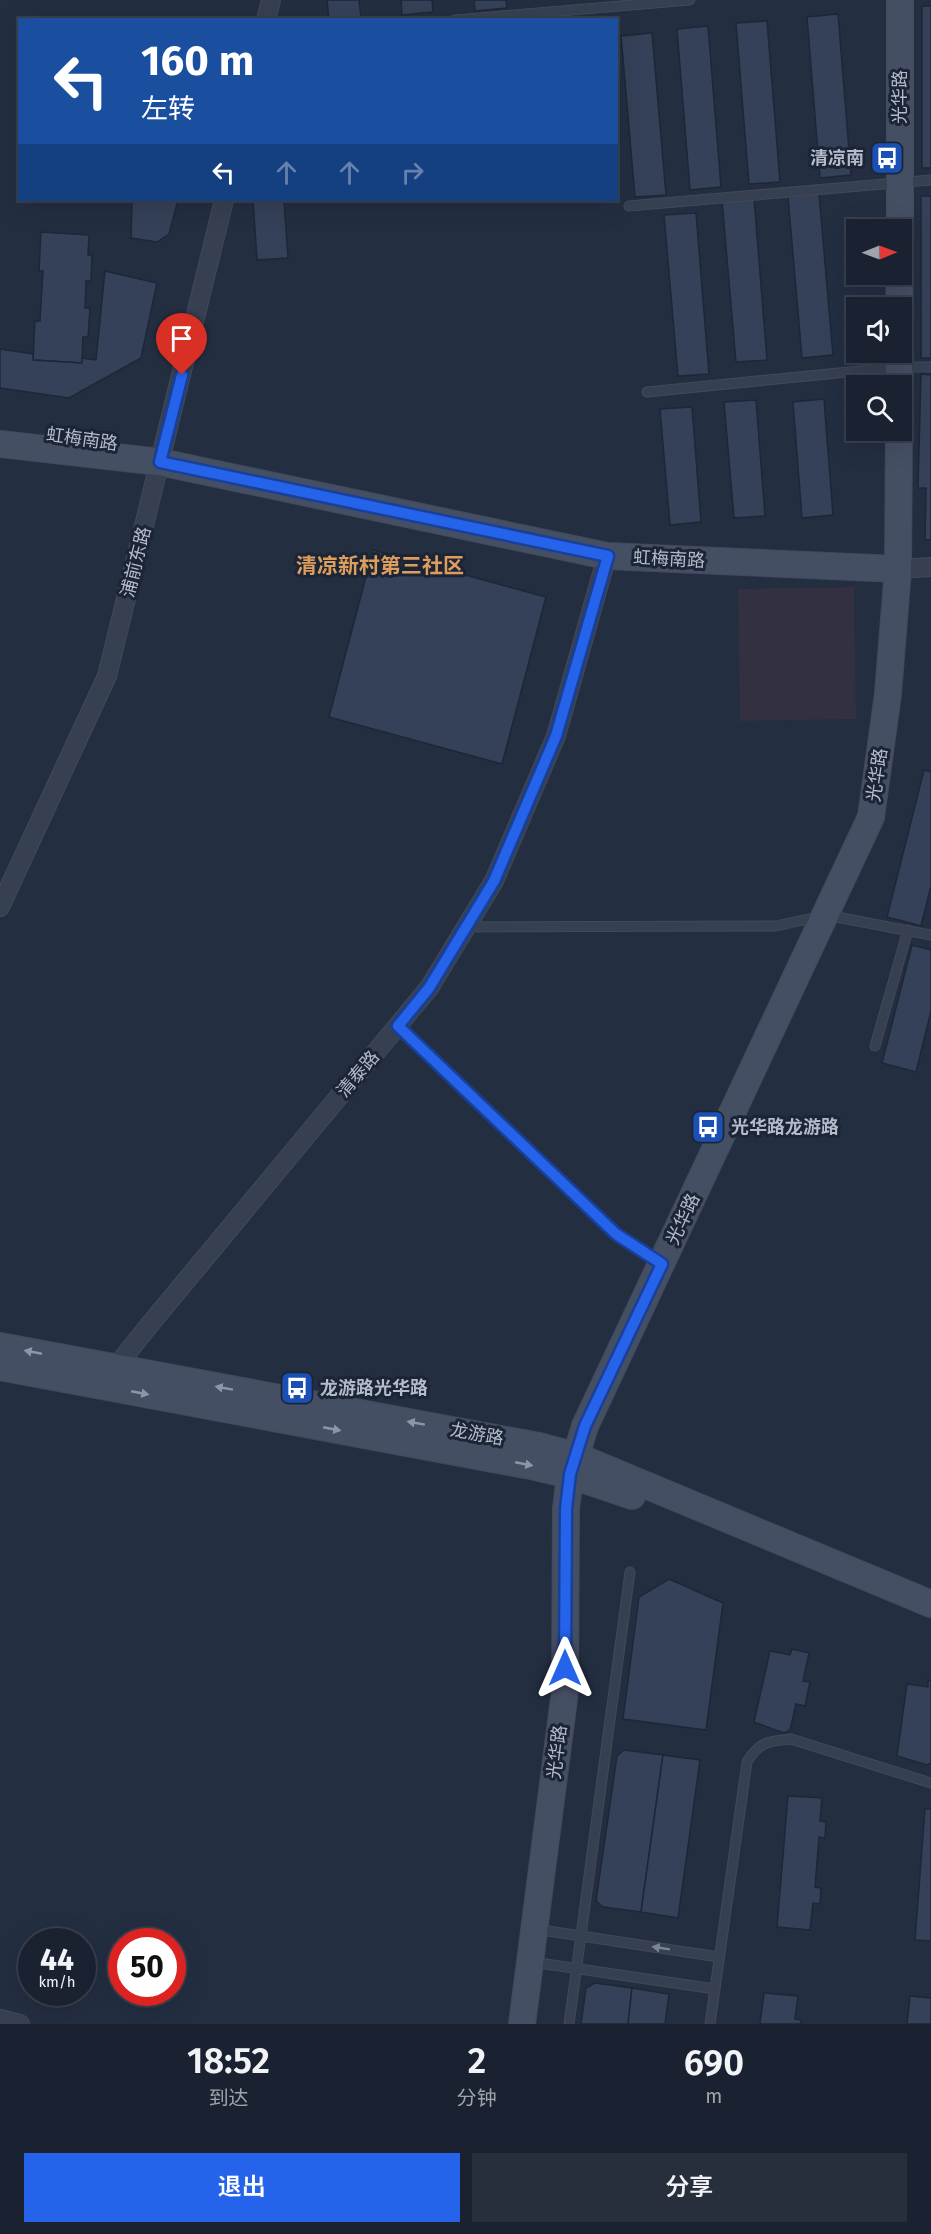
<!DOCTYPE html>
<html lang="zh">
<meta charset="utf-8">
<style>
:root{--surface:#1a2231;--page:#272f3d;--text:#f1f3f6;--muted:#9fa4ab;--line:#383f4d;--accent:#2563eb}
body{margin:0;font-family:"Fira Sans","Noto Sans SC",sans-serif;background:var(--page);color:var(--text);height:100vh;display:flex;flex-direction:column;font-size:22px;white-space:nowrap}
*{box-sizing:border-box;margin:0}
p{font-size:20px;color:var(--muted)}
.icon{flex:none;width:33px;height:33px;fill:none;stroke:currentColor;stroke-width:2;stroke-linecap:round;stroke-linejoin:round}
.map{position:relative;height:2024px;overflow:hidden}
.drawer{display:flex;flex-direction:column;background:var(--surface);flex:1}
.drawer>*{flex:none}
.guide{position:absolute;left:18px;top:18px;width:600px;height:183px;border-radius:0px;box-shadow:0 6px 24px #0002,0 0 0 2px var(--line);background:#1a4fa0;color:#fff;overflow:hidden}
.needle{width:39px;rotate:89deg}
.buttons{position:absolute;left:846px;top:219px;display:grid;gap:12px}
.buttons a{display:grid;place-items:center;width:66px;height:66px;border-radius:0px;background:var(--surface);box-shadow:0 6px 24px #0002,0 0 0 2px var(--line);font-size:30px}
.speed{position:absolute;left:18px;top:1928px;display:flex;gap:12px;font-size:30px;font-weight:700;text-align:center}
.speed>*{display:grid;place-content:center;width:78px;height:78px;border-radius:50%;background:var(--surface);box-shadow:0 6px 24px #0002,0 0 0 2px var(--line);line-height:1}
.speed small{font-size:15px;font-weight:400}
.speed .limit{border:9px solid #d22;background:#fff;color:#111}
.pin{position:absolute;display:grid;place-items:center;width:51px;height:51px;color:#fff;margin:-62px -26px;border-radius:50% 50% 50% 0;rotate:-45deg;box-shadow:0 0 6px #0007}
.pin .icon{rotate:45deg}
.me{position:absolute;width:66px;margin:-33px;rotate:0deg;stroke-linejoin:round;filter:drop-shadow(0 0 4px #0008)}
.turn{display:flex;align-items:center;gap:21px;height:126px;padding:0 24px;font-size:27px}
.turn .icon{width:78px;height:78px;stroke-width:2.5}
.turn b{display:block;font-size:42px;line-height:51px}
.lanes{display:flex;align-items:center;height:57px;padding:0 24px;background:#0003;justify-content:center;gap:30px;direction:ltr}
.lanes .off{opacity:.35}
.eta{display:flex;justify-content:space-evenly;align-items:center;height:102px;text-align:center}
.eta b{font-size:36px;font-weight:600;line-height:42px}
.action{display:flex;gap:12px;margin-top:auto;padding:12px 24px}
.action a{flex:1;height:69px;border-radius:0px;background:var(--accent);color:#fff;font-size:24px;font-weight:600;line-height:69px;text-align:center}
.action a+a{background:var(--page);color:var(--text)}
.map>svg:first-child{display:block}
</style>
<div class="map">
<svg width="931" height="2024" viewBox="0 0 931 2024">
<rect width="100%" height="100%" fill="#232e41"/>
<path fill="#333041" d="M854 587 856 719 740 721 738 589Z"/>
<g fill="#354158" stroke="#1e2738" stroke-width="1.5">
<path d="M327 0H359L361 18 329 20Z"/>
<path d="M401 0H432L433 12 402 15Z"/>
<path d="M474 0H506L507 8 475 11Z"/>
<rect x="922" y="6" width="9" height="162"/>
<path d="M838 14 851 175 820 178 807 17Z"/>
<path d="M767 21 780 182 749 184 736 23Z"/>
<path d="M708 26 721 187 690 190 677 29Z"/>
<path d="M652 33 666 195 635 197 621 36Z"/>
<path d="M819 194 833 355 802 358 788 197Z"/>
<rect x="921" y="196" width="10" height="162"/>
<path d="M754 198 767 360 736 362 722 201Z"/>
<path d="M132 200H178L169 234 157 242 131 238Z"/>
<path d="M253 200H284L288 258 257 260Z"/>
<path d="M696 213 709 374 678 376 664 215Z"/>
<path d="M41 232 89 235 88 255H92L91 281H86L85 308H90L88 337H83L82 363 33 360 35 321H40L43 271H39Z"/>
<path d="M105 271 157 283 141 358 69 398 0 388V349L33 354V360L82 363V358L96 360Z"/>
<path d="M921 374 931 375V540H925L926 488H918Z"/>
<path d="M824 399 833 515 802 518 793 402Z"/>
<path d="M756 400 765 516 734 518 724 402Z"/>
<path d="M692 407 701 522 670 525 660 409Z"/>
<path d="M373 550 546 597 502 764 329 717Z"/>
<path d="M924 770 931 772V886L921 926 887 917Z"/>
<path d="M912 945 931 950V1011L916 1072 882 1063Z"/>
<path d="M669 1579 723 1603 706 1730 623 1719 639 1597Z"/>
<path d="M792 1649 809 1653 803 1681 810 1682 805 1706 796 1704 790 1730 784 1733 754 1722 770 1651 790 1655Z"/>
<path d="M928 1680 931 1681V1763L927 1765 897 1756 907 1684 928 1687Z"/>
<path d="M624 1750 663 1755 641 1912 603 1907 596 1901 617 1756Z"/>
<path d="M663 1755 700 1760 678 1918 641 1912Z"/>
<path d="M788 1796 822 1798 820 1821 826 1822 825 1838 819 1837 815 1887 821 1888 820 1904 813 1903 810 1930 777 1927Z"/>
<path d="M925 1809H931V1941L915 1940Z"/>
<path d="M595 1983 632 1988 628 2024H581L586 1988Z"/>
<path d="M632 1988 669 1994 665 2024H628Z"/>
<path d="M764 1993 798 1996 795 2019 801 2020V2024H760Z"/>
<path d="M910 1996 931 1998V2024H907Z"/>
</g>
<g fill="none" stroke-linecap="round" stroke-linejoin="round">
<g stroke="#41495a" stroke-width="11">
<g id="lane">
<path d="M455 20 690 0"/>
<path d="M629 206 931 180"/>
<path d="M647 392 899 367H931"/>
<path d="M466 927 776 926 826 915 931 935"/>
<path d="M398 1026 616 1235 660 1264"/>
<path d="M875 1046 908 930"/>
<path d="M535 1929 719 1957"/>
<path d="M532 1962 715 1989"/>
<path d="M569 2024 630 1572"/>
<path d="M710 2024 747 1762C759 1742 768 1741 791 1739L931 1783"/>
</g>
</g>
<g stroke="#41495a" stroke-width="20">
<g id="street">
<path d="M266 20 271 0"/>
<path d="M898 569 931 567"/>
<path d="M0 907 107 676 224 200"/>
<path d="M114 1375 115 1368 151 1323 429 988 494 881 556 736 607 556"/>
<path d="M0 2019 20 2024"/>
</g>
</g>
<g stroke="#41495a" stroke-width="28">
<g id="secondary">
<path d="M900 230V0"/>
<path d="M899 308 900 274"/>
<path d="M899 386V352"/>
<path d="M0 444 160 462 607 556 898 569"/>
<path d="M0 1346 539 1446 576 1456 931 1604"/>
<path d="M0 1367 536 1467 570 1475 632 1496"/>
<path d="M522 2024 565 1691 566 1509 570 1475 585 1426 871 817 888 694 898 569 899 430"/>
</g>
</g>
<use href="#lane" stroke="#374051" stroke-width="9"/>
<use href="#street" stroke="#374051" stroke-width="18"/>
<use href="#secondary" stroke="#454f64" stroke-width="26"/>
</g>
<defs><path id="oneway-solid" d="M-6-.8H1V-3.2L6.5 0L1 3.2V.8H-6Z" transform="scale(1.5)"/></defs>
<g fill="#8d95a7">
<use href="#oneway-solid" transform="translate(33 1352) rotate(-169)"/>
<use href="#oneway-solid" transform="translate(224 1388) rotate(-170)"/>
<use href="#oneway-solid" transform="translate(140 1393) rotate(11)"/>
<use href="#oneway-solid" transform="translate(416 1423) rotate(-170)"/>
<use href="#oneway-solid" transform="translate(332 1429) rotate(11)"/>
<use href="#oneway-solid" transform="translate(524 1464) rotate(11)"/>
</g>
<use fill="#7c8494" href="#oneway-solid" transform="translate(661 1948) rotate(-171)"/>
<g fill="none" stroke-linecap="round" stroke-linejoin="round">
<g stroke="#184099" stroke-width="15">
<path id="route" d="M182 375 160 462 608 556 556 736 494 881 429 988 398 1026 616 1234 662 1264 585 1426 570 1474 566 1509 565 1668"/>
</g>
<use href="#route" stroke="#2563eb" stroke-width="10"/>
</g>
<defs>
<g id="bus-square" transform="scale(1.725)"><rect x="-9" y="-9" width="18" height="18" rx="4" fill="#1a4fb4" stroke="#1c2536"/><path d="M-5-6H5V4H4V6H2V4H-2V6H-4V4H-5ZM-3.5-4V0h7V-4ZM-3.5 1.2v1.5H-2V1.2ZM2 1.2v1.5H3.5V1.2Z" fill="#fff"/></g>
</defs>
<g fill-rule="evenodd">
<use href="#bus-square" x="887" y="158"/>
<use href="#bus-square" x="708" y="1127"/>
<use href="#bus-square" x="297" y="1388"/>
</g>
<g text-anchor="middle" stroke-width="6" stroke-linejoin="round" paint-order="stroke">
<g font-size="18" fill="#b4bbcb" stroke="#1c2536">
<text transform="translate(900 97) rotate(-90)" y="6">光华路</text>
<text transform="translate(82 439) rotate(8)" y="6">虹梅南路</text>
<text transform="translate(669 559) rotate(3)" y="6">虹梅南路</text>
<text transform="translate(136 562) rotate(-76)" y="6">浦前东路</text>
<text transform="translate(877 775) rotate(-82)" y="6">光华路</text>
<text transform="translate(358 1074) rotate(-50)" y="6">清泰路</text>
<text transform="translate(683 1219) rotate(-65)" y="6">光华路</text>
<text transform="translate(477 1434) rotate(10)" y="6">龙游路</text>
<text transform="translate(557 1752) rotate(-83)" y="6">光华路</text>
</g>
<g font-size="18" font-weight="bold" fill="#b4bbcb" stroke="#1c2536" text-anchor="start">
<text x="864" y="164" text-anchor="end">清凉南</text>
<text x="731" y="1133">光华路龙游路</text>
<text x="320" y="1394">龙游路光华路</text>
</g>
<g font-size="21" font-weight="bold" fill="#dd9d5d" stroke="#1c2536">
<text x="380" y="573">清凉新村第三社区</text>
</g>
</g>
</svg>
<div class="buttons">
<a><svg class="needle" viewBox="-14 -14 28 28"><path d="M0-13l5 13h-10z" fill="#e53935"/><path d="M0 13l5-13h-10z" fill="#9fa4ab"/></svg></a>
<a><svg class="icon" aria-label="sound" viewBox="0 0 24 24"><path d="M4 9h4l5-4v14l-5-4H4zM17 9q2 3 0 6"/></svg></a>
<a><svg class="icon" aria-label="search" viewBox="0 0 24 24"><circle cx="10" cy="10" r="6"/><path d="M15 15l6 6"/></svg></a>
</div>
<div class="speed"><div>44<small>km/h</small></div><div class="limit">50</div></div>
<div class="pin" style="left:182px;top:375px;background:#d93025"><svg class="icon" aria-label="arrive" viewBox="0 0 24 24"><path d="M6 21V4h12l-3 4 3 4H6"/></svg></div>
<svg class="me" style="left:565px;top:1668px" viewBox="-20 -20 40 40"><path d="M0-17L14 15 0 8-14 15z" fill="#2563eb" stroke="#fff" stroke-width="4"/></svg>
<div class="guide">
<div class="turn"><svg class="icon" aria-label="left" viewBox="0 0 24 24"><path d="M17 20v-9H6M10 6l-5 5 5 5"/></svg><div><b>160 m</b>左转</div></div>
<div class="lanes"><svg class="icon" aria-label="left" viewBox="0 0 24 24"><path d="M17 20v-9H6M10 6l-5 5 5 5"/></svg><svg class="icon off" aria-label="ahead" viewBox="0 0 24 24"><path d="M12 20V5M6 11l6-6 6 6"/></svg><svg class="icon off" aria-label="ahead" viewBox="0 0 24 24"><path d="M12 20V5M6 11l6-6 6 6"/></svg><svg class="icon off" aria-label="right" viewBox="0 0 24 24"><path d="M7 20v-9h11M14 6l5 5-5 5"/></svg></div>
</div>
</div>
<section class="drawer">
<div class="eta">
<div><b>18:52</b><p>到达</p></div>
<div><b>2</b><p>分钟</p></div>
<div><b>690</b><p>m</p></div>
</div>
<div class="action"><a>退出</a><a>分享</a></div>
</section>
